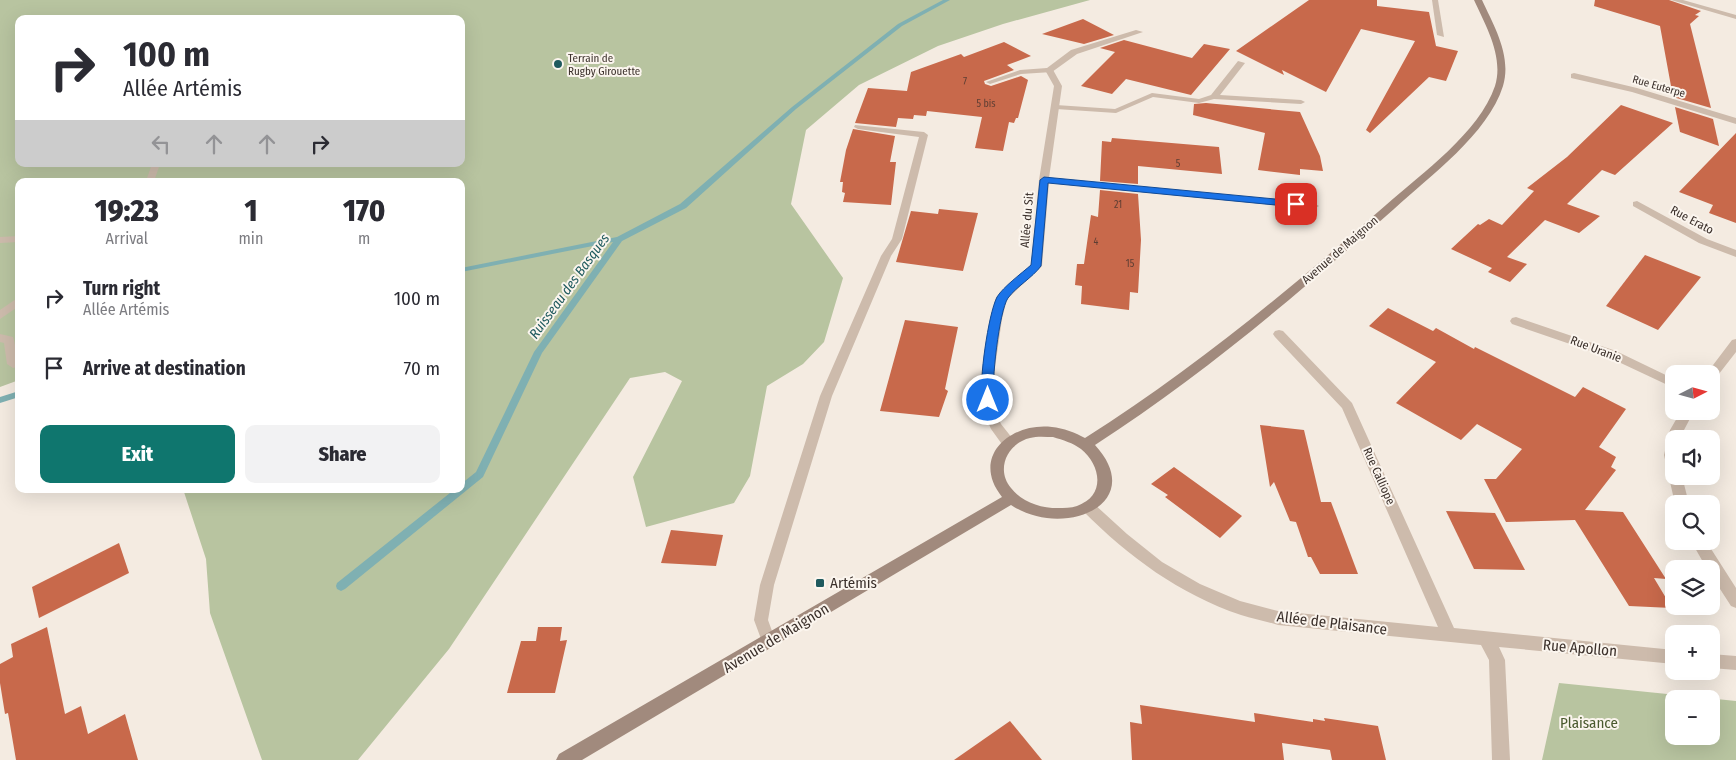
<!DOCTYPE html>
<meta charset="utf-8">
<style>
:root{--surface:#fff;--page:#f2f2f3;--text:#2b2b33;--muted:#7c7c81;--accent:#0f766e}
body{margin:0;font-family:"Fira Sans Condensed",sans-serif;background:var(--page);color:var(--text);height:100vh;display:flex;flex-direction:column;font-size:19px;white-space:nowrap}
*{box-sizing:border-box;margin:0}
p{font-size:16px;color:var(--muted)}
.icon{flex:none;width:28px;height:28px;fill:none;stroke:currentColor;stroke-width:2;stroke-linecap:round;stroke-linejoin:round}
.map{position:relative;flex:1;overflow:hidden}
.details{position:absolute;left:15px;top:178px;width:450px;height:315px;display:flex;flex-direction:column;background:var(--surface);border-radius:10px;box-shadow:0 5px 20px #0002}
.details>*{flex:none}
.guide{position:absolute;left:15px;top:15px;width:450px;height:152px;border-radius:10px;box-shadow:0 5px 20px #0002;background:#fff;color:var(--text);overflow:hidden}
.needle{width:32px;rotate:84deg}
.controls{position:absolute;left:1665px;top:365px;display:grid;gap:10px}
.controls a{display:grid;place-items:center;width:55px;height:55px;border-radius:10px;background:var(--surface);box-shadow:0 5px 20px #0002;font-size:25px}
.pin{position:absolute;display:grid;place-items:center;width:42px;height:42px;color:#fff;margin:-21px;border-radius:10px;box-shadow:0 2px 8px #0006}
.me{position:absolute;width:55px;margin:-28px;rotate:0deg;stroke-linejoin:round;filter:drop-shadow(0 0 4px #0008)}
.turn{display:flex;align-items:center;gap:18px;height:105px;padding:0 25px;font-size:22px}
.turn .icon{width:65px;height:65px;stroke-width:2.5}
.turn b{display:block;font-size:35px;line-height:42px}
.lanes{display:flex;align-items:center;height:48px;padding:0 25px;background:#0003;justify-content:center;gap:25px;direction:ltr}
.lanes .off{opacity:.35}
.eta{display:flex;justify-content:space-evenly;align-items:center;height:85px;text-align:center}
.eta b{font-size:30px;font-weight:800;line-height:35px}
.action{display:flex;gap:10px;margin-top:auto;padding:10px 25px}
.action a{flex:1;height:58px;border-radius:10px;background:var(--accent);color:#fff;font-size:20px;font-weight:800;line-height:58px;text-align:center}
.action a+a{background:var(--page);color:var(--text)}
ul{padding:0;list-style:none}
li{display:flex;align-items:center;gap:15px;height:70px;padding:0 25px}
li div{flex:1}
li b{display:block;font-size:19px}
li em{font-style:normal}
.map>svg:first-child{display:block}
</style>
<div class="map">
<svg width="1736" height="760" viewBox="0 0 1736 760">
<rect width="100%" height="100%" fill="#f4ebe1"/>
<g fill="#b8c4a0" fill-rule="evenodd">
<path d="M0 0H1090L1003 24 938 46 859 85 806 130 791 204 843 278 824 342 803 364 767 386 750 476 734 503 646 527 633 477 682 381 665 372 630 378 449 649 358 760H262L210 613 206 559 183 489H461V181H19V380L0 387ZM19 19H461V164H19Z"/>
<path d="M1559 683 1736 701V760H1542ZM1674 699H1711V736H1674Z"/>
</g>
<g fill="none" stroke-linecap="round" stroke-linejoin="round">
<g fill="#7fb0b2" fill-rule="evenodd">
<path d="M943 0H950L902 26 796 109 686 208 622 241 542 353 483 477 345 589 341 591 337 589 336 586 337 583 455 489H461V484L476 472 534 352 613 242 461 272V268L617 237 680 204 792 107 898 24Z"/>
<path d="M19 391V397L0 403V397Z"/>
</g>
</g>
<g fill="#c8694b">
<path d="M1309 0H1377V6L1429 12 1436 46 1458 51 1446 81 1429 77 1370 133 1366 130 1415 41 1361 29 1326 92 1282 70 1284 75 1236 51Z"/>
<path d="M1595 0H1669L1701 11 1695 15 1699 16 1690 24 1711 108 1673 97 1660 26 1594 6Z"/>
<path d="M1083 19 1114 35 1084 44 1042 34Z"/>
<path d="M1124 40 1192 58 1204 44 1230 49 1191 95 1126 79 1112 94 1081 86 1115 52 1100 48Z"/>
<path d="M1004 42 1031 56 1007 65 1014 70 984 81 985 84 991 86 1021 76 1028 80 1018 118H1016L1014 123 1009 122 1003 151 975 148 982 117 927 111 926 116 914 115 913 119 898 118 896 127 855 123 868 88 907 91 911 72 961 54 964 57Z"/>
<path d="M1206 103 1300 112 1320 156 1323 171 1300 169V175L1258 170 1265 133 1193 115 1194 104Z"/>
<path d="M1621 105 1673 123 1615 175 1602 170 1567 204 1600 216 1579 233 1545 220 1507 257 1527 264 1510 282 1488 272 1492 268 1451 249 1478 224 1480 225 1489 219 1502 225 1534 191 1527 188 1567 157Z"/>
<path d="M1675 107 1713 119 1719 146 1680 132Z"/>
<path d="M853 129 895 136 890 162H896L891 205 843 202 845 193 842 192 843 182H840L846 150Z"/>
<path d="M1736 133V223L1709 213 1713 205 1679 192Z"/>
<path d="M1112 138 1219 147 1222 174 1138 166V184L1100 181 1102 141 1111 142Z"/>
<path d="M1100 190 1138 194 1141 240 1138 293 1130 292 1129 310 1081 304 1082 286 1075 285 1077 264H1084L1091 215 1098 217Z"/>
<path d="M939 209 978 213 963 271 896 262 911 211 938 214Z"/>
<path d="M1645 255 1701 277 1658 330 1606 306Z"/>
<path d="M1388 308 1433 331 1436 328 1474 349 1475 347 1575 397 1583 387 1626 409 1599 447 1616 457 1611 467 1616 470 1585 510 1623 512 1666 579 1654 578 1672 608 1629 606 1575 520 1506 522 1484 479H1496L1522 449 1477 424 1461 440 1396 403 1436 362 1369 326Z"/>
<path d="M905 320 958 327 945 389 948 391 939 417 880 411Z"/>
<path d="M1260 425 1304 430 1321 502H1331L1358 574H1320L1311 557H1308L1296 522 1290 521 1274 482 1270 487Z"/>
<path d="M1174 467 1242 516 1220 538 1165 497 1168 495 1151 484Z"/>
<path d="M1446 511 1495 513 1525 570 1474 569Z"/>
<path d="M671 530 723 535 716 566 661 563Z"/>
<path d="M119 543 129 573 39 618 32 587Z"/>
<path d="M47 627 65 714 81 706 88 734 125 714 138 760H16L8 713 5 714 0 683V664L13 657 11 644Z"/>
<path d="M538 627H562L560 641 567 640 555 693H507L521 641H536Z"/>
<path d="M1140 705 1255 722 1254 713 1313 722V719L1325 721 1324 718 1378 726 1386 760H1332L1330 750 1282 743 1284 760H1132L1130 722 1142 724Z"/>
<path d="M1010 721 1042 760H954Z"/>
</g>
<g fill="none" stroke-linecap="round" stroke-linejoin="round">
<g fill="#cdbbac" fill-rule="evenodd">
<path d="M1432 0H1438L1444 37 1437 35Z"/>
<path d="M1136 30 1143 32 1077 54 1052 72 1021 74 990 84 986 82 1020 70 1047 68 1071 50Z"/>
<path d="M1238 61 1245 63 1220 95 1301 100 1305 102 1301 104 1214 99 1199 103 1153 97 1116 113 1056 109 1052 107 1056 105 1115 109 1152 93 1199 99 1211 95Z"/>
<path d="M855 125 924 132 928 135 902 239 891 256 832 396 774 585 768 620 776 642 774 647 769 648 764 647 754 620 760 585 820 396 881 256 892 239 919 137 858 129 854 127Z"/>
<path d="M152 164H160L154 181H146Z"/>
<path d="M19 236V242L0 243V237Z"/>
<path d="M19 297V306L0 319V310Z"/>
<path d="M0 334 13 337 14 340 19 364 17 367 13 368 7 364 4 343 0 342Z"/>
</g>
<g fill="#cdbbac" fill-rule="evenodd">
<path d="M1671 0H1683L1736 15V19Z"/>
<path d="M1046 68H1052L1062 86 1049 178 1314 203 1319 206 1314 209 1049 183 1042 266 1007 299 1002 319 992 388 996 413 1001 424 1016 443 1014 447H1004L991 429 984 413 980 388 990 319 996 298 1031 265 1039 180 1054 86 1045 70Z"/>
<path d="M1574 73 1637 88 1736 118V124L1632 92 1571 78V74Z"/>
<path d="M1637 201 1707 239 1736 250V257L1699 243 1633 206V202Z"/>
<path d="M1516 317 1616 351 1674 379V388L1608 357 1512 324 1510 321 1512 318Z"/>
<path d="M1279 330 1283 331 1352 403 1454 628 1674 650V664L1499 647 1505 660 1510 760H1492L1489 660 1481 645 1278 625C1266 621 1253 619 1241 615 1179 594 1129 557 1083 511L1081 507 1083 503 1088 501 1093 503 1127 534 1162 562 1200 584 1240 601 1278 611 1438 627 1342 408 1275 337 1273 334 1275 331Z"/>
<path d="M1736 339V352L1715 379 1711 380V374L1707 373 1732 340Z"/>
<path d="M1681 411H1694L1684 430 1682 439H1674V476H1682L1689 504H1675L1664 455 1670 430Z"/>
<path d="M1691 541H1706L1736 588V608L1731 606 1711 575V569H1707Z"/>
<path d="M1711 654 1736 656V670L1711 668Z"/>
</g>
<path fill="#a18a7d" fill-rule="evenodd" d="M1474 0H1482C1494 26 1512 56 1503 86 1488 134 1430 176 1394 209 1298 294 1202 376 1095 445 1149 504 1063 540 1011 505L582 760H556L559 754 1002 497C970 457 1010 422 1052 427 1063 428 1076 433 1085 438 1193 370 1290 289 1386 205 1422 173 1479 133 1495 86 1504 57 1486 26 1474 0ZM1053 437C1063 440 1073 443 1081 449 1101 465 1106 496 1077 506 1071 508 1064 508 1058 508 1040 508 1022 502 1011 488 995 469 1008 443 1030 438 1037 436 1046 437 1053 437Z"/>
</g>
<path fill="#1a73e8" stroke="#114b97" d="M1044 177 1296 201 1301 204 1296 207 1048 183 1041 266C1032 278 1017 286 1008 298 999 311 991 384 994 400L988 405 982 400C979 381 988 315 997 297 1003 287 1022 273 1031 265L1040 180Z"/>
<g fill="#1f5a5e" stroke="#fbf5ee" stroke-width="2">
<circle cx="558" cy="64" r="5"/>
<rect x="815" y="578" width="10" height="10" rx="2.5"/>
</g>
<g text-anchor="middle" stroke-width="4" stroke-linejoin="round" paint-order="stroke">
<g font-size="10" fill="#5e3e33">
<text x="965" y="85">7</text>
<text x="986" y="107">5 bis</text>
<text x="1178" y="167">5</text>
<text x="1118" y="208">21</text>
<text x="1096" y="245">4</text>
<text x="1130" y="267">15</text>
</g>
<g font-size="11" fill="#3b302b" stroke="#fbf5ee" text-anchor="start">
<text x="568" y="62">Terrain de<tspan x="568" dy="13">Rugby Girouette</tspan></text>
</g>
<g font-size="11" fill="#3b302b" stroke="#fbf5ee">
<text transform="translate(1659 86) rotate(16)" y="4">Rue Euterpe</text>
</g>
<g font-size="12" fill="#3b302b" stroke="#fbf5ee">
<text transform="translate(1027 220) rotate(-85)" y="4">Allée du Sit</text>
<text transform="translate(1692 220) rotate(28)" y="4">Rue Erato</text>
<text transform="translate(1340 250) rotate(-41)" y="4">Avenue de Maignon</text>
<text transform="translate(1596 349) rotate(21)" y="4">Rue Uranie</text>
<text transform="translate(1379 476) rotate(66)" y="4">Rue Calliope</text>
</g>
<g font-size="14" font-style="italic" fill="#1f5a5e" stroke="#fbf5ee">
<text transform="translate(569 286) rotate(-54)" y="5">Ruisseau des Basques</text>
</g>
<g font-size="15" fill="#3b302b" stroke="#fbf5ee" text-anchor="start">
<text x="830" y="588">Artémis</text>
</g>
<g font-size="15" fill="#3b302b" stroke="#fbf5ee">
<text transform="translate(1332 623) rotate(7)" y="5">Allée de Plaisance</text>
<text transform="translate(776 638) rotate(-31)" y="5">Avenue de Maignon</text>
<text transform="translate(1580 648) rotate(5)" y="5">Rue Apollon</text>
</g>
<g font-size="15" fill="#4a5a2e" stroke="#fbf5ee">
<text x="1589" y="728">Plaisance</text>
</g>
</g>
</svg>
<div class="controls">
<a><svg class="needle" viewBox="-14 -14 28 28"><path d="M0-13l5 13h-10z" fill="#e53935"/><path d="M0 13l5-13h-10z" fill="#7c7c81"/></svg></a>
<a><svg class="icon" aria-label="sound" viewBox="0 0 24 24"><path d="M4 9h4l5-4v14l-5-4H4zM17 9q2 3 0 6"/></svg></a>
<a><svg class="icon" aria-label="search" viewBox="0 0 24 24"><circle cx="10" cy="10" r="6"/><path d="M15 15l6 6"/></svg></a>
<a><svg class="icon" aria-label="layers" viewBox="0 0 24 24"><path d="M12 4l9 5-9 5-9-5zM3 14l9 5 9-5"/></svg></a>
<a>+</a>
<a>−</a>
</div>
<div class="pin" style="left:1296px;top:204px;background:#d93025"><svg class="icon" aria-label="arrive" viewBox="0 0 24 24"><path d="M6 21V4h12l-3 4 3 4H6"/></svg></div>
<svg class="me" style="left:988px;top:400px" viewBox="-20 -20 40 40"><circle r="17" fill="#1a73e8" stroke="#fff" stroke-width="3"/><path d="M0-11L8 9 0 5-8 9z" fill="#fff"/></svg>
<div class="guide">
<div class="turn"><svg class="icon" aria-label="right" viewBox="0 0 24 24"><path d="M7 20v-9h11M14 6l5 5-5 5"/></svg><div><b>100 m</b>Allée Artémis</div></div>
<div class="lanes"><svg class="icon off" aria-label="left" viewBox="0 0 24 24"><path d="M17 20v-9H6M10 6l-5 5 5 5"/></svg><svg class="icon off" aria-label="ahead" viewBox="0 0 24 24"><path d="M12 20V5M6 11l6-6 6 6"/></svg><svg class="icon off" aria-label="ahead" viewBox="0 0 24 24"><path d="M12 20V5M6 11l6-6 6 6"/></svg><svg class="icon" aria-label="right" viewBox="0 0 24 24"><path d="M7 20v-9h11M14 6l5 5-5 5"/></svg></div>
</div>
<section class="details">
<div class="eta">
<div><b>19:23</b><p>Arrival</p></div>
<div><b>1</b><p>min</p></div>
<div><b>170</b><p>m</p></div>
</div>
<ul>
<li><svg class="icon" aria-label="right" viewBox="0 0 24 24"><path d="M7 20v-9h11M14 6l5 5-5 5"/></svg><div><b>Turn right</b><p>Allée Artémis</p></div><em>100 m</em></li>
<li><svg class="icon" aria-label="arrive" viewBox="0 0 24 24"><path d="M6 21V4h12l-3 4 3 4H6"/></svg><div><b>Arrive at destination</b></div><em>70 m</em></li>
</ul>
<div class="action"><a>Exit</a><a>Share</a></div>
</section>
</div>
